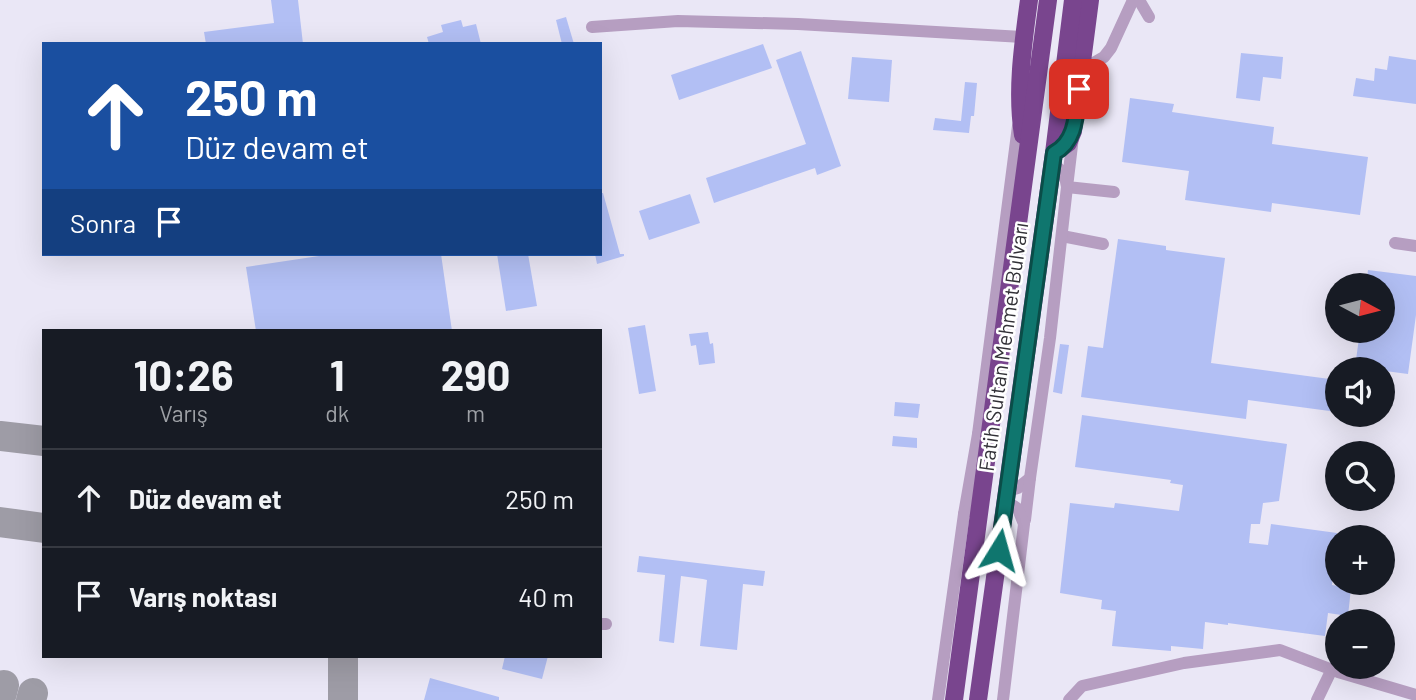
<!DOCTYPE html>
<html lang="tr">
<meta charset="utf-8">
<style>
:root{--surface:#171b24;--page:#242831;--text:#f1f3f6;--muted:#9ea1a6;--line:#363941}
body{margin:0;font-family:Barlow,sans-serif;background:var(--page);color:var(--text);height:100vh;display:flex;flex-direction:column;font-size:26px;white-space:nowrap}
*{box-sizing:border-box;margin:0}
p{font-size:23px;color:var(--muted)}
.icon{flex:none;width:38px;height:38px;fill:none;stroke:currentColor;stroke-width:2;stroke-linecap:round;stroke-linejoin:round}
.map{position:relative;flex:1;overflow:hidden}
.details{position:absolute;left:42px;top:329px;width:560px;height:329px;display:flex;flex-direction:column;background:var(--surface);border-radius:0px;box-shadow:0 7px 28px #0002}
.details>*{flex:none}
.guide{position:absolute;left:42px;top:42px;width:560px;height:214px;border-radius:0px;box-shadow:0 7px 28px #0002;background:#1a4fa0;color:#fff;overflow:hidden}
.needle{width:46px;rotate:97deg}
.tools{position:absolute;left:1325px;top:273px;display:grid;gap:14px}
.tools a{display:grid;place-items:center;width:70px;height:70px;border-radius:50%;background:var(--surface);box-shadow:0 7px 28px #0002;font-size:35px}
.pin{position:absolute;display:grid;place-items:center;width:60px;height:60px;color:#fff;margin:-30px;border-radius:14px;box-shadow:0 4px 10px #0006}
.me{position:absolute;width:77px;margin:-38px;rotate:8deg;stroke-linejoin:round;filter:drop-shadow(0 0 5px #0008)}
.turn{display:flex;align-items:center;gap:24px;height:147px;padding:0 28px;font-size:32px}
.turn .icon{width:91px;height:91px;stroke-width:2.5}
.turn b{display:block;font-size:49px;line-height:60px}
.then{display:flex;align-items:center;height:66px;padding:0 28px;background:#0003;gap:14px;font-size:26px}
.eta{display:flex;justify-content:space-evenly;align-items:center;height:119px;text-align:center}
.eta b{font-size:42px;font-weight:700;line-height:49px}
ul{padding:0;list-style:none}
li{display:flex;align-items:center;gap:21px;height:98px;padding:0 28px;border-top:2px solid var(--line)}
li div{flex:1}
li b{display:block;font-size:26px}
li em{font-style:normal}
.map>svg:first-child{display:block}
</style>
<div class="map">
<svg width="1416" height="700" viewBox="0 0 1416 700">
<rect width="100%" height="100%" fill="#eae7f6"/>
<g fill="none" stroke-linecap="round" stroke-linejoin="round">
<g stroke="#9e9ca6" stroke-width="30">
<path d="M0 436 44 441"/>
<path d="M0 522 44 528"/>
<path d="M0 700 4 685"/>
<path d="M31 700 33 693"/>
<path d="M343 700V656"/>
</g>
</g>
<g fill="#b2bff4">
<path d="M271 0H298L303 44H206L204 32 274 23Z"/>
<path d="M566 17 574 44H562L556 20Z"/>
<path d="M461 20 463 27 476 24 481 44H429L427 37 443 32 441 25Z"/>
<path d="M763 44 772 68 679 100 671 75Z"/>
<path d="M801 51 841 166 817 175 815 168 714 203 706 178 806 144 776 60Z"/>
<path d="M1241 53 1283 57 1281 79 1263 77 1260 101 1236 98Z"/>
<path d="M1389 56 1416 60V104L1353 96 1356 78 1374 81 1375 68 1387 70Z"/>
<path d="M852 57 892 60 889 102 848 99Z"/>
<path d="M965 82 977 83 974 116H971L969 133 933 130 935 118 961 121Z"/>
<path d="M1130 98 1174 104 1172 112 1274 127 1272 144 1368 157 1360 215 1272 203 1271 212 1185 200 1189 171 1122 162Z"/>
<path d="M600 193H603L620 254H624V256L597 264 595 254H600Z"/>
<path d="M690 194 700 223 649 240 639 211Z"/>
<path d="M1118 239 1166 246V250L1225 258 1211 363 1337 380V412L1248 400 1246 419 1081 397 1088 346 1103 348Z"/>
<path d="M319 254H441L452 331H256L246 267 319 256Z"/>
<path d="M497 254H528L537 306 506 311Z"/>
<path d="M1368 270 1416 276V315L1408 374 1355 367 1360 331H1382V285H1366Z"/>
<path d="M645 325 656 391 639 394 628 328Z"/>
<path d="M708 332 710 344 713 343 715 363 699 365 696 345 691 346 689 334Z"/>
<path d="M1060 344 1069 345 1062 394 1053 392Z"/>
<path d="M895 402 920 404 918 418 894 416Z"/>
<path d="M1082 415 1287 444 1279 501 1263 503 1260 524H1251L1249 543 1268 545 1271 524 1337 533 1332 585 1351 588 1348 616 1328 613 1325 636 1228 623V625L1205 622 1203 649 1171 646V651L1112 646 1116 611 1101 609 1102 600 1060 593 1070 503 1114 508 1115 503 1179 511 1183 485 1170 483 1171 480 1075 467Z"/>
<path d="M893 436 917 438V448L892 446Z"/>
<path d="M639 556 765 571 763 586 743 584 737 650 700 646 707 580 703 579 681 576 674 643 659 641 665 575 637 572Z"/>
<path d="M505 656H548L542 679 502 669Z"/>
<path d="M430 678 499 697V700H424Z"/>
</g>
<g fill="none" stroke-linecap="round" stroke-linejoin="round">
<g stroke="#b69ec1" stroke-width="12">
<path d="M1139 0 1149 17"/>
<path d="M592 27 678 21 798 24 1024 37"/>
<path d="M1082 63 1092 64 1104 57 1111 48 1133 0"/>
<path d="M1073 137 1067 187 1114 192"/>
<path d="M1062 236 1103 244"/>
<path d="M1395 243 1416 246"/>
<path d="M987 453 978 434 1018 126"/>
<path d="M1006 491 1018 488 1030 478 1050 338 1067 187C1066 176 1062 170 1053 164"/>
<path d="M964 514 978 434"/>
<path d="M1025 520 1030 478"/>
<path d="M600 624H606"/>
<path d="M938 700 964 514 980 501"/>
<path d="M1003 700 1024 524 1018 509 1005 500"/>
<path d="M1069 700 1082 686 1184 663 1280 650 1338 672 1416 695"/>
<path d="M1317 700 1332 669"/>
</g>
<g stroke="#79458e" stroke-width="18">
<path d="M1023 135C1016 91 1023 44 1029 0"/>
<path d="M1054 153 1068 143 1073 131 1090 0"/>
<path d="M954 700 1048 0"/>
<path d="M978 700 1054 153 1073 0"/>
</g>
</g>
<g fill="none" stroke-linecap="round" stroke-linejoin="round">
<g stroke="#0a4d48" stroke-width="18">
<path id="route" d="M999 550 1054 153C1077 141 1076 113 1079 89"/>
</g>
<use href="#route" stroke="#0f766e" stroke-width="12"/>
</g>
<g text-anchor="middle" stroke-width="5" stroke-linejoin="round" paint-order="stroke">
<g font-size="21" fill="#323137" stroke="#fff">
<text transform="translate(1004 347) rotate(-82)" y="7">Fatih Sultan Mehmet Bulvarı</text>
</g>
</g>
</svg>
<div class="tools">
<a><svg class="needle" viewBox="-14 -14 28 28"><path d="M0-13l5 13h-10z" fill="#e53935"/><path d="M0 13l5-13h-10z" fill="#9ea1a6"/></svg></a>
<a><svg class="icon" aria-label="sound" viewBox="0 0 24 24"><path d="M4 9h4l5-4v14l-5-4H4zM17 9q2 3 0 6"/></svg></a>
<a><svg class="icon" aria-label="search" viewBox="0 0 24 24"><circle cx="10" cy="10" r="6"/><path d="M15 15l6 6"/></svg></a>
<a>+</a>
<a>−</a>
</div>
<div class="pin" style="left:1079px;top:89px;background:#d93025"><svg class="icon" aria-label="arrive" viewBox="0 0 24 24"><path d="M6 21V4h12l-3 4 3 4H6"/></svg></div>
<svg class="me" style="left:999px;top:550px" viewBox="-20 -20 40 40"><path d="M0-17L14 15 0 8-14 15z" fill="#0f766e" stroke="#fff" stroke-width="4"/></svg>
<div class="guide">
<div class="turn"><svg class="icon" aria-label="ahead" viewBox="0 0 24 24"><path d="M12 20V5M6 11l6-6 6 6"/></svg><div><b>250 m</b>Düz devam et</div></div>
<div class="then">Sonra<svg class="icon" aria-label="arrive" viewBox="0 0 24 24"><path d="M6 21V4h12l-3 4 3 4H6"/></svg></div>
</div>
<section class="details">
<div class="eta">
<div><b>10:26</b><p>Varış</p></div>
<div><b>1</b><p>dk</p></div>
<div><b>290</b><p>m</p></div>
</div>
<ul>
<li><svg class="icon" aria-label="ahead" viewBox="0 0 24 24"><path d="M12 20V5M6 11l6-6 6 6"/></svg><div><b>Düz devam et</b></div><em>250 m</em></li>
<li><svg class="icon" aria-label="arrive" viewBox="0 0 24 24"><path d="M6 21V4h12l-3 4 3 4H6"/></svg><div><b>Varış noktası</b></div><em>40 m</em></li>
</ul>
</section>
</div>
